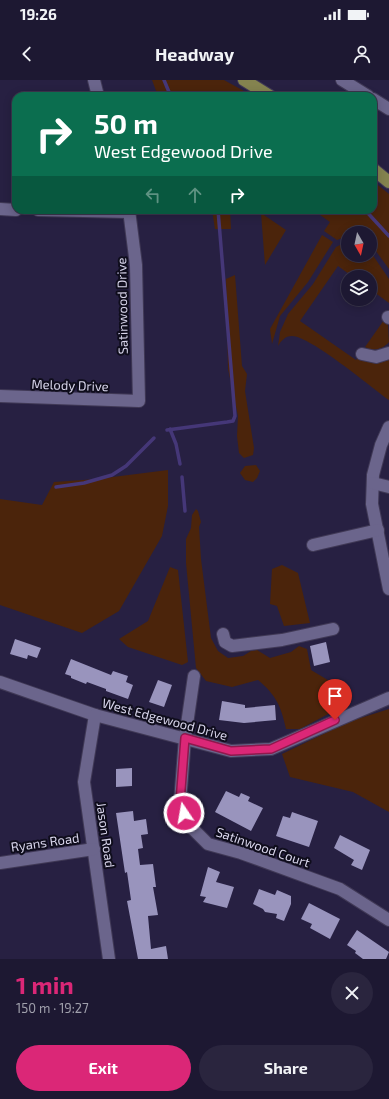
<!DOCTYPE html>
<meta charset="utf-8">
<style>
:root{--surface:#1d1832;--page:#2a253e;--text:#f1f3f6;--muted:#a0a0ac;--line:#3b374d;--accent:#db2777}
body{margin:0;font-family:"Exo 2",sans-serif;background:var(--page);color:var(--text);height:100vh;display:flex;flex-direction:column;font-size:15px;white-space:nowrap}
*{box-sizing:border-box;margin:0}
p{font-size:13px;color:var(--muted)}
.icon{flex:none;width:22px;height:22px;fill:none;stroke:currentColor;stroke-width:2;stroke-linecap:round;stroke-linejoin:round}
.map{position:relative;height:879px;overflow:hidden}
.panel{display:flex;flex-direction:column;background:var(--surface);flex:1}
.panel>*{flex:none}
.guide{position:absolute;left:12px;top:12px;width:365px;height:122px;border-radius:12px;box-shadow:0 2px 10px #0003,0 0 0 1px var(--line);background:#0b6e4f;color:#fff;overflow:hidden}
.needle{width:26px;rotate:171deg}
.fabs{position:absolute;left:341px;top:146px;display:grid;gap:8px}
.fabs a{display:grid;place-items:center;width:36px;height:36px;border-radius:50%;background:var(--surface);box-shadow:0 2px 10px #0003,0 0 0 1px var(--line);font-size:20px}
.pin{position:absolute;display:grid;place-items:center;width:34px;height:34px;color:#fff;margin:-41px -17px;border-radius:50% 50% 50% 0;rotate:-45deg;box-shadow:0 0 4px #0007}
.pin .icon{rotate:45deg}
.me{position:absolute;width:44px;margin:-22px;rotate:348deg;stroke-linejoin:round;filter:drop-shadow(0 0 3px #0008)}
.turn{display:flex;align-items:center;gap:14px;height:84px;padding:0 16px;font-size:18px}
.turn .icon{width:52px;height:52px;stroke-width:2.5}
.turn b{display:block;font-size:28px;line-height:34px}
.lanes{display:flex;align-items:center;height:38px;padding:0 16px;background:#0003;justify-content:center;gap:20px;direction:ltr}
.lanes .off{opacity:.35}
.round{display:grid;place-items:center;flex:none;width:42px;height:42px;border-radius:21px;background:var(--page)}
.summary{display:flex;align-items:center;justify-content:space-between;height:68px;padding:0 16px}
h1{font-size:24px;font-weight:700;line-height:30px;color:var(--accent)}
.action{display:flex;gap:8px;margin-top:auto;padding:8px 16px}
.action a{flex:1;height:46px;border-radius:24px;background:var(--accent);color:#fff;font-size:16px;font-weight:700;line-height:46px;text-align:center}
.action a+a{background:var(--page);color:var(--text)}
.status{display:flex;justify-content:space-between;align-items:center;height:28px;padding:0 20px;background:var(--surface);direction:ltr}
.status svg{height:11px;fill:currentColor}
header{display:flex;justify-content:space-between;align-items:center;height:52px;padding:0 16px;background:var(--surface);font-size:18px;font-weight:700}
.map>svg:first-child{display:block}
</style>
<div class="status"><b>19:26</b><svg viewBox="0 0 49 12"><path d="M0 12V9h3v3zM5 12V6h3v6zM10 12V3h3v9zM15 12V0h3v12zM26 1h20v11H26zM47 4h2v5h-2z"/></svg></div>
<header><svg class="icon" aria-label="back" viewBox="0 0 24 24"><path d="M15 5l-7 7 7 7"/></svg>Headway<svg class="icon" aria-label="person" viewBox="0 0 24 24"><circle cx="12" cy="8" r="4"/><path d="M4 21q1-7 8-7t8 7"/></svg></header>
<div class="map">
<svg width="389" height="879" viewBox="0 0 389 879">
<rect width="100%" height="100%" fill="#272042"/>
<g fill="#4b240b">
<path d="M152 0H224L253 16H158Z"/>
<path d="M373 101 389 114V189L370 163V153H348V156L337 160 324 151 330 142 313 130H373Z"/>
<path d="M212 130H230L231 149H215Z"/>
<path d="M261 133 286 150 265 185Z"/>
<path d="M322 155 333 162 308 202 280 236 272 264 270 249Z"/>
<path d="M348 161V175H370V171L389 199V223L370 209V197H353L338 186 300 241 356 280 359 276 389 279V320C371 307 310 256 292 256 285 256 281 261 278 266L280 252 288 234 313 204 336 167Z"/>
<path d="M235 195 242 286 247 294 245 311 254 368 253 375 244 378 239 373 237 356 238 336 228 289 226 199Z"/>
<path d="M384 240 388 245 389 262C383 269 373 272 365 267Z"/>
<path d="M256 385 260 391 257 398 253 402 245 400 240 393 245 386Z"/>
<path d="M168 390V426L162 456 119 531 82 553 0 525V419L42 425 54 402 97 399Z"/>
<path d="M196 429 198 431 201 442 199 447 201 479 211 558 218 571 228 578 243 576 251 571 257 570 270 578 291 572 299 566 307 569 311 590 348 612 347 624 300 649H286C281 626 276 615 258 600L232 607 206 601 196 588 186 483V459L191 448 192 435Z"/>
<path d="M282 485 298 493 310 543 284 546 277 526 270 524 272 489Z"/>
<path d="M170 487 178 490 188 582 182 585 128 567 119 559 148 541Z"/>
<path d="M389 629V732L353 712 290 697 282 674 348 642Z"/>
</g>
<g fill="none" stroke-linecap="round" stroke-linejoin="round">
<g stroke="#453778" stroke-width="3.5">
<path d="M164 0 169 12 174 16"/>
<path d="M365 130 389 156"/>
<path d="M170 349 176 364 180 384"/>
<path d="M167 350 227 342 233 341 235 336 218 130"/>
<path d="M182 397 185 431"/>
<path d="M56 407 84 403 112 395 126 386 154 358"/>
</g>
</g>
<g fill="#9994bd">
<path d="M15 559 41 568 37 578 28 575 27 579 10 574Z"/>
<path d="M326 562 330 582 314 586 310 566Z"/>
<path d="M71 579 111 595 113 591 128 596 126 602 133 605 128 619 106 611V609L87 602 86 604 71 598V596L65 594Z"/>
<path d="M158 600 172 605 164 627 149 622Z"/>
<path d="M222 621 245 625V628L275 625 276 640 244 643 219 640Z"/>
<path d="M132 688V706L116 707V689Z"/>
<path d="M226 711 239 717 241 713 250 717 248 721 263 728 251 751 215 732Z"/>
<path d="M133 731 134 741 146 739 148 754 141 755 143 768 138 769 140 785 153 784 156 807H153L158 835 148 836 151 869 166 866 168 879H138L127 821 131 820 127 792 125 793 116 733Z"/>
<path d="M292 732 318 741 309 767 276 756 283 736 290 738Z"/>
<path d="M340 755 370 770 362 790 351 785 354 780 334 768Z"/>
<path d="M208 787 220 792 216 802 234 807 227 828 203 822 206 817 200 816Z"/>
<path d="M259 809 275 815 277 810 291 816V824L284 841 276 838 277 834 265 832 263 829 253 824Z"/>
<path d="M309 823 340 839 330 859 310 848 312 844 301 839Z"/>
<path d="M357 850 389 872 386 879H363L355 873 356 871 347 865Z"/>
</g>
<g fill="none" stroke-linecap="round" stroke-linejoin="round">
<g stroke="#403956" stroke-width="14">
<g id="minor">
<path d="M94 0 98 16"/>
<path d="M342 0 368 16"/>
<path d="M373 19 389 29"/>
<path d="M0 129 16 130"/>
<path d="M38 130 130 132"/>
<path d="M388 237 389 238"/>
<path d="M362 274 376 277 389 273"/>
<path d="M0 316 139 321 136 185 129 130"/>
<path d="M389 347 381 365 373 395 372 424 389 509"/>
<path d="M373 403 389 407"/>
<path d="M313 465 378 450"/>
<path d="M223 554 225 562 232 566 282 560 333 549"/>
<path d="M194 596 185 658 180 722 189 745 208 764 241 773 340 809 389 840"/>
<path d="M0 602 95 635 231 671 271 669 389 618"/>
<path d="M95 635 84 702 109 879"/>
<path d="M0 783 94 769"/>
</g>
</g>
<g stroke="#403956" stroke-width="14">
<g id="major">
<path d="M244 0 270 16"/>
<path d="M373 89 389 102"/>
</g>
</g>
<use href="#minor" stroke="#6b658c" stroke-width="12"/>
<use href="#major" stroke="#84834f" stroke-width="12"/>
</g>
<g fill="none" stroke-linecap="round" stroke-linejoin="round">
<g stroke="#8e194d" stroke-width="10">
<path id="route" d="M184 733 180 722 185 658 231 671 271 669 335 640"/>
</g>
<use href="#route" stroke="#db2777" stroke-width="7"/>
</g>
<g text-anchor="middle" stroke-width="4" stroke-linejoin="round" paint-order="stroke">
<g font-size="13" fill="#d8d5eb" stroke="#0f0d1c">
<text transform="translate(122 226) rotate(-91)" y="5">Satinwood Drive</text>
<text transform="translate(70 305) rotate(2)" y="5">Melody Drive</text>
<text transform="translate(165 639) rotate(15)" y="5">West Edgewood Drive</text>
<text transform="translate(106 755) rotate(82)" y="5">Jason Road</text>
<text transform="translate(45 762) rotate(-8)" y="5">Ryans Road</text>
<text transform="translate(263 767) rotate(19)" y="5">Satinwood Court</text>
</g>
</g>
</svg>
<div class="fabs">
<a><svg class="needle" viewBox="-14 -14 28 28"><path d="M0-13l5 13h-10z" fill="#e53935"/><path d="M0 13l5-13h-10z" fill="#a0a0ac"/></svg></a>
<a><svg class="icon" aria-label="layers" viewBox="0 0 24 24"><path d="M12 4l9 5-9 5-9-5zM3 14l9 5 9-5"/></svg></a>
</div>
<div class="pin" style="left:335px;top:640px;background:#d93025"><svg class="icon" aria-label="arrive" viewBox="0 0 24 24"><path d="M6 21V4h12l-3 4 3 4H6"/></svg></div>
<svg class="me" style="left:184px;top:733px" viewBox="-20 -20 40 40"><circle r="17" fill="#db2777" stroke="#fff" stroke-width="3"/><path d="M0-11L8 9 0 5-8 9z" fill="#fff"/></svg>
<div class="guide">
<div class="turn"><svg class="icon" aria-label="right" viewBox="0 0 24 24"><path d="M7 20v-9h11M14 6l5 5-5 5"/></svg><div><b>50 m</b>West Edgewood Drive</div></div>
<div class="lanes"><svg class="icon off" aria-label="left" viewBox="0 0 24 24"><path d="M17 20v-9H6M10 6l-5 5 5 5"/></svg><svg class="icon off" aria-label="ahead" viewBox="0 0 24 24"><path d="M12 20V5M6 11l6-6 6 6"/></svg><svg class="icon" aria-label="right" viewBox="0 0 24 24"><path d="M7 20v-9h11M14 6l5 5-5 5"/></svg></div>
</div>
</div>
<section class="panel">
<div class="summary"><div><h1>1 min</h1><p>150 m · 19:27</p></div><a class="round"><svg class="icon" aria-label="close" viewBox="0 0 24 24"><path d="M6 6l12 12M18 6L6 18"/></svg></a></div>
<div class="action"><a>Exit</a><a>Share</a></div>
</section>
